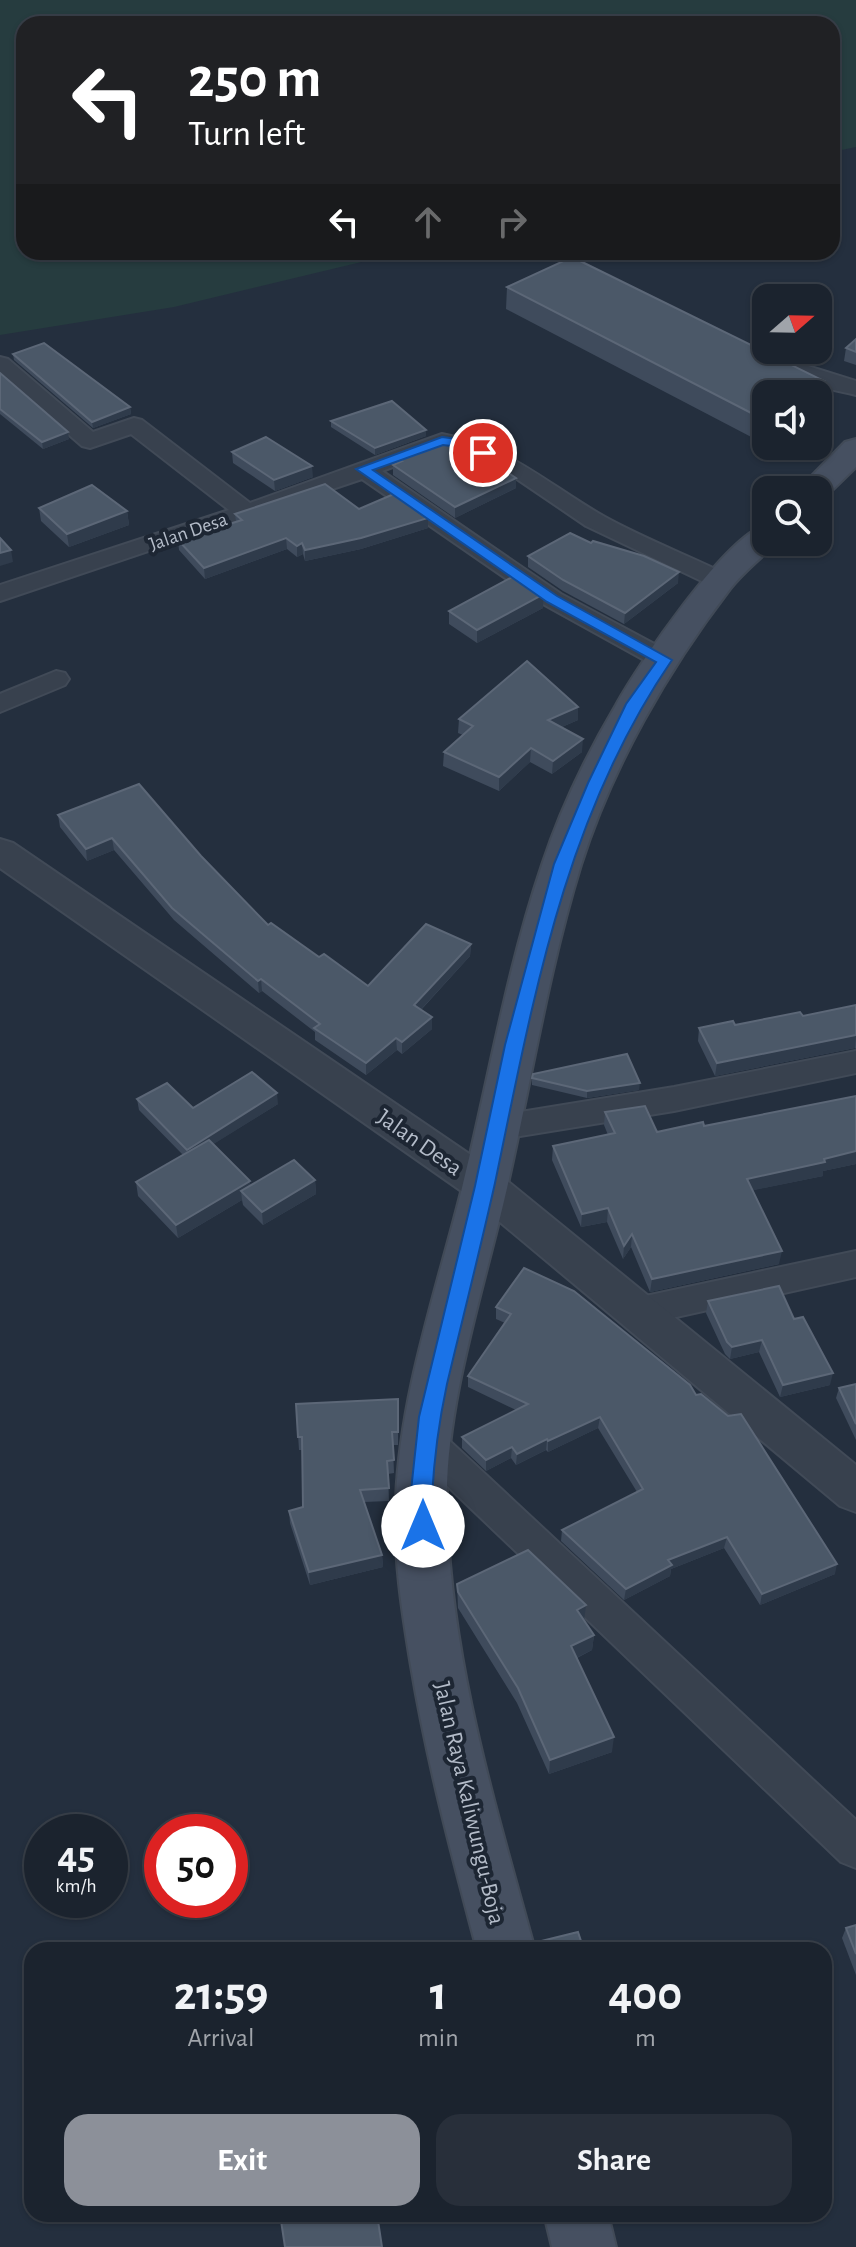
<!DOCTYPE html>
<style>
:root{--surface:#1b232e;--page:#282f3a;--text:#f1f3f6;--muted:#a0a4aa;--line:#39404a;--accent:#8c9099}
body{margin:0;font-family:"Alegreya Sans",sans-serif;background:var(--page);color:var(--text);height:100vh;display:flex;flex-direction:column;font-size:30px;white-space:nowrap}
*{box-sizing:border-box;margin:0}
p{font-size:26px;color:var(--muted)}
.icon{flex:none;width:44px;height:44px;fill:none;stroke:currentColor;stroke-width:2;stroke-linecap:round;stroke-linejoin:round}
.map{position:relative;flex:1;overflow:hidden}
.sheet{position:absolute;left:24px;top:1942px;width:808px;height:280px;display:flex;flex-direction:column;background:var(--surface);border-radius:24px;box-shadow:0 2px 6px #0004,0 0 0 2px var(--line)}
.sheet>*{flex:none}
.hud{position:absolute;left:16px;top:16px;width:824px;height:244px;border-radius:24px;box-shadow:0 2px 6px #0004,0 0 0 2px var(--line);background:#202124;color:#fff;overflow:hidden}
.needle{width:52px;rotate:70deg}
.fabs{position:absolute;left:752px;top:284px;display:grid;gap:16px}
.fabs a{display:grid;place-items:center;width:80px;height:80px;border-radius:16px;background:var(--surface);box-shadow:0 2px 6px #0004,0 0 0 2px var(--line);font-size:40px}
.speed{position:absolute;left:24px;top:1814px;display:flex;gap:16px;font-size:40px;font-weight:700;text-align:center}
.speed>*{display:grid;place-content:center;width:104px;height:104px;border-radius:50%;background:var(--surface);box-shadow:0 2px 6px #0004,0 0 0 2px var(--line);line-height:1}
.speed small{font-size:20px;font-weight:400}
.speed .limit{border:12px solid #d22;background:#fff;color:#111}
.pin{position:absolute;display:grid;place-items:center;width:68px;height:68px;color:#fff;margin:-34px;border:4px solid #fff;border-radius:50%;box-shadow:0 2px 8px #0007}
.me{position:absolute;width:88px;margin:-44px;rotate:0deg;stroke-linejoin:round;filter:drop-shadow(0 0 6px #0008)}
.turn{display:flex;align-items:center;gap:28px;height:168px;padding:0 40px;font-size:36px}
.turn .icon{width:104px;height:104px;stroke-width:2.5}
.turn b{display:block;font-size:56px;line-height:68px}
.lanes{display:flex;align-items:center;height:76px;padding:0 40px;background:#0003;justify-content:center;gap:40px;direction:ltr}
.lanes .off{opacity:.35}
.eta{display:flex;justify-content:space-evenly;align-items:center;height:136px;text-align:center}
.eta b{font-size:48px;font-weight:700;line-height:56px}
.primary-button{display:flex;gap:16px;margin-top:auto;padding:16px 40px}
.primary-button a{flex:1;height:92px;border-radius:24px;background:var(--accent);color:#fff;font-size:32px;font-weight:700;line-height:92px;text-align:center}
.primary-button a+a{background:var(--page);color:var(--text)}
.map>svg:first-child{display:block}
</style>
<div class="map">
<svg width="856" height="2247" viewBox="0 0 856 2247">
<rect width="100%" height="100%" fill="#242f3e"/>
<path fill="#263c3f" d="M0 0H856V147L832 152V24H24V252H403L174 307 0 335Z"/>
<g fill="none" stroke-linecap="round" stroke-linejoin="round">
<g stroke="#414a57" stroke-width="4">
<g id="minor">
<path d="M0 357 8 359 93 432 134 418 142 420 250 503 442 434C510 446 548 485 605 517 645 539 687 555 728 575L731 580 728 585H710L586 526 514 477 475 457 444 448 382 471 561 594 673 654 677 660 673 666H655L543 604 362 479 0 601V585L229 510 131 434 90 448 82 446 0 375Z"/>
<path d="M779 357 856 381V395C833 389 783 382 768 364L771 359Z"/>
<path d="M56 671 65 673 69 679 65 685 0 712V694Z"/>
<path d="M856 1051V1073L674 1111 496 1140 485 1136 480 1128 485 1120 496 1116 674 1087Z"/>
<path d="M856 1251V1277L636 1326 624 1322 619 1312 624 1302 636 1298Z"/>
<path d="M427 1428 440 1432 856 1820V1868L841 1862 414 1454 409 1443 414 1432Z"/>
</g>
</g>
<g stroke="#414a57" stroke-width="4">
<path id="tertiary" d="M0 839 13 843 500 1175 856 1465V1512L840 1506 470 1197 0 868Z"/>
</g>
<g stroke="#414a57" stroke-width="4">
<g id="secondary">
<path d="M856 439V467L825 497 818 499V490H798L845 442Z"/>
<path d="M766 525V542H778C762 557 743 572 730 589 667 671 612 767 581 865 547 975 530 1090 504 1201 482 1294 445 1409 447 1503 449 1656 495 1804 535 1950H477C452 1856 427 1763 411 1666 402 1612 393 1555 396 1499 400 1395 436 1292 461 1192 488 1083 506 971 542 865 560 810 587 754 616 705 638 665 726 535 766 525Z"/>
<path d="M544 2214H608L616 2247H552Z"/>
</g>
</g>
<use href="#minor" fill="#38414e" fill-rule="evenodd"/>
<use href="#tertiary" fill="#38414e" fill-rule="evenodd"/>
<use href="#secondary" fill="#465061" fill-rule="evenodd"/>
</g>
<g fill="#3f4b5c">
<path d="M507 287 824 381 821 404 766 394V435L757 440 506 309Z"/>
<path d="M856 339V365L844 361 846 348Z"/>
<path d="M13 354 130 407 131 414 93 428 14 360Z"/>
<path d="M0 373 69 439 43 449 0 414Z"/>
<path d="M331 421 426 436 375 455 331 427Z"/>
<path d="M232 452 313 477 275 491 233 463Z"/>
<path d="M397 458 467 460 516 478V488L455 518 393 475V465L397 463Z"/>
<path d="M39 508 127 511 129 525 69 547 41 521Z"/>
<path d="M359 509 428 528 361 549 305 561 303 554 297 557 287 549 205 579 179 550 178 540 236 522 235 514Z"/>
<path d="M591 543 678 583 624 624 563 591 528 567V556Z"/>
<path d="M544 594 543 608 477 643 449 624V611Z"/>
<path d="M459 719 578 720 562 727 582 752 552 774 530 762 499 791 443 766 444 752 463 735 458 733Z"/>
<path d="M58 815 201 856 268 925 319 957 368 986 471 944 470 956 421 1010 432 1029 402 1054 397 1050 366 1075 315 1040V1032L262 991 259 993 174 920 114 850 87 861 60 827Z"/>
<path d="M856 1005V1049L855 1048 715 1076 698 1041 699 1028 735 1025 803 1016Z"/>
<path d="M532 1078 639 1090 587 1098 532 1085Z"/>
<path d="M856 1096V1164L823 1171V1176L753 1190 779 1264 650 1292 631 1247 623 1259 607 1222 581 1227 552 1160 553 1146 608 1135 604 1125 605 1112 657 1132 704 1126Z"/>
<path d="M137 1099 193 1108 278 1104 213 1144 251 1186 315 1180 316 1194 263 1225 243 1205 242 1200 178 1238 138 1196 136 1182 183 1155 139 1110Z"/>
<path d="M708 1301 794 1319 830 1385 780 1397 759 1352 730 1359 725 1354 706 1313Z"/>
<path d="M496 1307 696 1395 835 1574 760 1605 724 1548 671 1569 670 1576 624 1600 561 1541 562 1530 637 1492 598 1428 548 1452 546 1450 516 1465 511 1458 486 1471 462 1448V1437L516 1410 468 1387V1376L505 1323 496 1319Z"/>
<path d="M856 1384V1440L836 1398 839 1388Z"/>
<path d="M398 1399V1445H393L394 1473 388 1474 389 1501 364 1502 382 1555 383 1567 310 1585 290 1523 289 1511 303 1507 302 1450H299L296 1404Z"/>
<path d="M457 1584 584 1620 594 1635 592 1650 577 1658 612 1752 549 1774 517 1703 458 1608Z"/>
<path d="M856 1925V1975L842 1938 846 1928Z"/>
</g>
<g fill="#2f3b4b">
<path d="M824 381 821 404 818 406V394H801Z"/>
<path d="M130 407 131 414 93 428 92 422Z"/>
<path d="M766 413V435L757 440 759 417Z"/>
<path d="M426 430V436L375 455V448Z"/>
<path d="M68 432 69 439 43 449 42 442Z"/>
<path d="M312 466 313 477 275 491 274 480Z"/>
<path d="M516 478V488L455 518V507Z"/>
<path d="M127 511 129 525 69 547 67 534Z"/>
<path d="M428 518V528L361 549 305 561V550Z"/>
<path d="M286 538 287 549 205 579 204 568Z"/>
<path d="M302 543 303 554 297 557V546Z"/>
<path d="M11 550 13 562 0 566V553Z"/>
<path d="M679 572 678 583 624 624 625 613Z"/>
<path d="M544 594 543 608 477 643V630Z"/>
<path d="M578 707V720L548 733V720Z"/>
<path d="M583 739 582 752 552 774 553 761Z"/>
<path d="M531 748 530 762 499 791V777Z"/>
<path d="M112 838 114 850 87 861 86 849Z"/>
<path d="M471 944 470 956 414 1017V1005Z"/>
<path d="M261 979 262 991 259 993 258 981Z"/>
<path d="M432 1017V1029L402 1054V1042Z"/>
<path d="M856 1035 855 1048 715 1076 717 1063Z"/>
<path d="M396 1038 397 1050 366 1075V1063Z"/>
<path d="M640 1083 639 1090 587 1098V1091Z"/>
<path d="M277 1093 278 1104 188 1160 187 1150Z"/>
<path d="M856 1151V1164L823 1171V1176L745 1192 747 1179Z"/>
<path d="M315 1180 316 1194 263 1225 262 1212Z"/>
<path d="M250 1181 251 1195 241 1191 242 1200 178 1238 176 1225Z"/>
<path d="M608 1208 607 1222 581 1227 582 1214Z"/>
<path d="M632 1234 631 1247 623 1259 624 1246Z"/>
<path d="M782 1251 779 1264 650 1292 652 1279Z"/>
<path d="M762 1340 759 1352 730 1359 732 1347Z"/>
<path d="M833 1373 830 1385 780 1397 783 1385Z"/>
<path d="M600 1417 598 1428 548 1452V1441Z"/>
<path d="M547 1439 546 1450 516 1465 517 1454Z"/>
<path d="M512 1447 511 1458 486 1471V1460Z"/>
<path d="M727 1537 724 1548 671 1569 670 1576 624 1600 626 1589 668 1560Z"/>
<path d="M382 1555 383 1567 310 1585 309 1572Z"/>
<path d="M837 1564 835 1574 760 1605 762 1594Z"/>
<path d="M586 1605 584 1621 577 1610Z"/>
<path d="M594 1635 592 1650 570 1661 571 1646Z"/>
<path d="M614 1737 612 1752 549 1774 550 1760Z"/>
</g>
<g fill="#4b5868" stroke="#5c6777" stroke-width="2">
<path d="M572 257 824 381 801 394H766V413L759 417 507 287Z"/>
<path d="M856 339V352L846 348Z"/>
<path d="M44 343 130 407 92 422 13 354Z"/>
<path d="M0 373 68 432 42 442 0 409Z"/>
<path d="M392 401 426 430 375 448 331 421Z"/>
<path d="M266 437 312 466 274 480 232 452Z"/>
<path d="M444 441 467 460 480 454 516 478 455 507 393 465 402 461 397 458Z"/>
<path d="M325 484 359 509 394 494 428 518 361 538 305 550 302 543 297 546 286 538 204 568 178 540 242 520 235 514Z"/>
<path d="M92 485 127 511 67 534 39 508Z"/>
<path d="M570 533 591 543 593 541 644 556 679 572 625 613 563 580 528 556Z"/>
<path d="M0 538 11 550 0 553Z"/>
<path d="M516 575 544 594 477 630 449 611Z"/>
<path d="M527 661 578 707 548 720 583 739 553 761 531 748 499 777 444 752 473 726 459 719Z"/>
<path d="M139 784 201 856 268 925 271 923 319 957 324 954 368 986 426 924 471 944 414 1005 432 1017 402 1042 396 1038 366 1063 314 1028 320 1024 261 979 258 981 172 908 112 838 86 849 58 815Z"/>
<path d="M856 1005V1035L717 1063 699 1028 733 1021 735 1025 800 1012 803 1016Z"/>
<path d="M627 1054 640 1083 587 1091 532 1078 533 1074Z"/>
<path d="M252 1072 277 1093 187 1150 137 1099 167 1083 193 1108Z"/>
<path d="M856 1096V1151L824 1159 825 1162 747 1179 782 1251 652 1279 632 1234 624 1246 608 1208 582 1214 553 1146 615 1133 605 1112 645 1106 657 1132 703 1122 704 1126Z"/>
<path d="M209 1140 250 1181 176 1225 136 1182Z"/>
<path d="M294 1160 315 1180 262 1212 241 1191Z"/>
<path d="M524 1268 574 1291 690 1385 696 1395 701 1394 728 1416 741 1414 837 1564 762 1594 727 1537 668 1560 672 1565 626 1589 562 1530 643 1489 600 1417 548 1441 547 1439 517 1454 512 1447 486 1460 462 1437 528 1404 468 1376 511 1314 496 1307Z"/>
<path d="M779 1286 794 1319 803 1317 833 1373 783 1385 762 1340 732 1347 727 1342 708 1301Z"/>
<path d="M856 1384V1424L839 1388Z"/>
<path d="M398 1399V1432H392L394 1460 387 1461 389 1488 360 1490 382 1555 309 1572 289 1511 303 1507 302 1437H298L296 1404Z"/>
<path d="M528 1550 586 1605 577 1610 594 1635 571 1646 614 1737 550 1760 518 1688 458 1592 457 1584Z"/>
<path d="M856 1925V1954L846 1928Z"/>
<path d="M578 1932 584 1950H526L525 1945Z"/>
<path d="M280 2214H377L382 2247H285Z"/>
</g>
<path fill="#1a73e8" stroke="#114b97" stroke-width="2" d="M442 437 466 440 490 453 483 457 459 447 443 445 373 470 557 596 672 660C564 817 533 1001 495 1183 480 1250 463 1317 447 1384 439 1421 434 1459 432 1497 431 1509 435 1522 430 1533L423 1536 415 1533 410 1500 419 1417 475 1186 505 1045 554 864 588 783 626 704 656 662 547 602 356 469Z"/>
<g text-anchor="middle" stroke-width="8" stroke-linejoin="round" paint-order="stroke">
<g font-size="20" fill="#b4bcc9" stroke="#1d2633">
<text transform="translate(188 531) rotate(-19)" y="7">Jalan Desa</text>
</g>
<g font-size="24" fill="#b4bcc9" stroke="#1d2633">
<text transform="translate(420 1142) rotate(35)" y="8">Jalan Desa</text>
<text transform="translate(470 1803) rotate(77)" y="8">Jalan Raya Kaliwungu-Boja</text>
</g>
</g>
</svg>
<div class="fabs">
<a><svg class="needle" viewBox="-14 -14 28 28"><path d="M0-13l5 13h-10z" fill="#e53935"/><path d="M0 13l5-13h-10z" fill="#a0a4aa"/></svg></a>
<a><svg class="icon" aria-label="sound" viewBox="0 0 24 24"><path d="M4 9h4l5-4v14l-5-4H4zM17 9q2 3 0 6"/></svg></a>
<a><svg class="icon" aria-label="search" viewBox="0 0 24 24"><circle cx="10" cy="10" r="6"/><path d="M15 15l6 6"/></svg></a>
</div>
<div class="speed"><div>45<small>km/h</small></div><div class="limit">50</div></div>
<div class="pin" style="left:483px;top:453px;background:#d93025"><svg class="icon" aria-label="arrive" viewBox="0 0 24 24"><path d="M6 21V4h12l-3 4 3 4H6"/></svg></div>
<svg class="me" style="left:423px;top:1526px" viewBox="-20 -20 40 40"><circle r="19" fill="#fff"/><path d="M0-13L10 11 0 6-10 11z" fill="#1a73e8"/></svg>
<div class="hud">
<div class="turn"><svg class="icon" aria-label="left" viewBox="0 0 24 24"><path d="M17 20v-9H6M10 6l-5 5 5 5"/></svg><div><b>250 m</b>Turn left</div></div>
<div class="lanes"><svg class="icon" aria-label="left" viewBox="0 0 24 24"><path d="M17 20v-9H6M10 6l-5 5 5 5"/></svg><svg class="icon off" aria-label="ahead" viewBox="0 0 24 24"><path d="M12 20V5M6 11l6-6 6 6"/></svg><svg class="icon off" aria-label="right" viewBox="0 0 24 24"><path d="M7 20v-9h11M14 6l5 5-5 5"/></svg></div>
</div>
<section class="sheet">
<div class="eta">
<div><b>21:59</b><p>Arrival</p></div>
<div><b>1</b><p>min</p></div>
<div><b>400</b><p>m</p></div>
</div>
<div class="primary-button"><a>Exit</a><a>Share</a></div>
</section>
</div>
